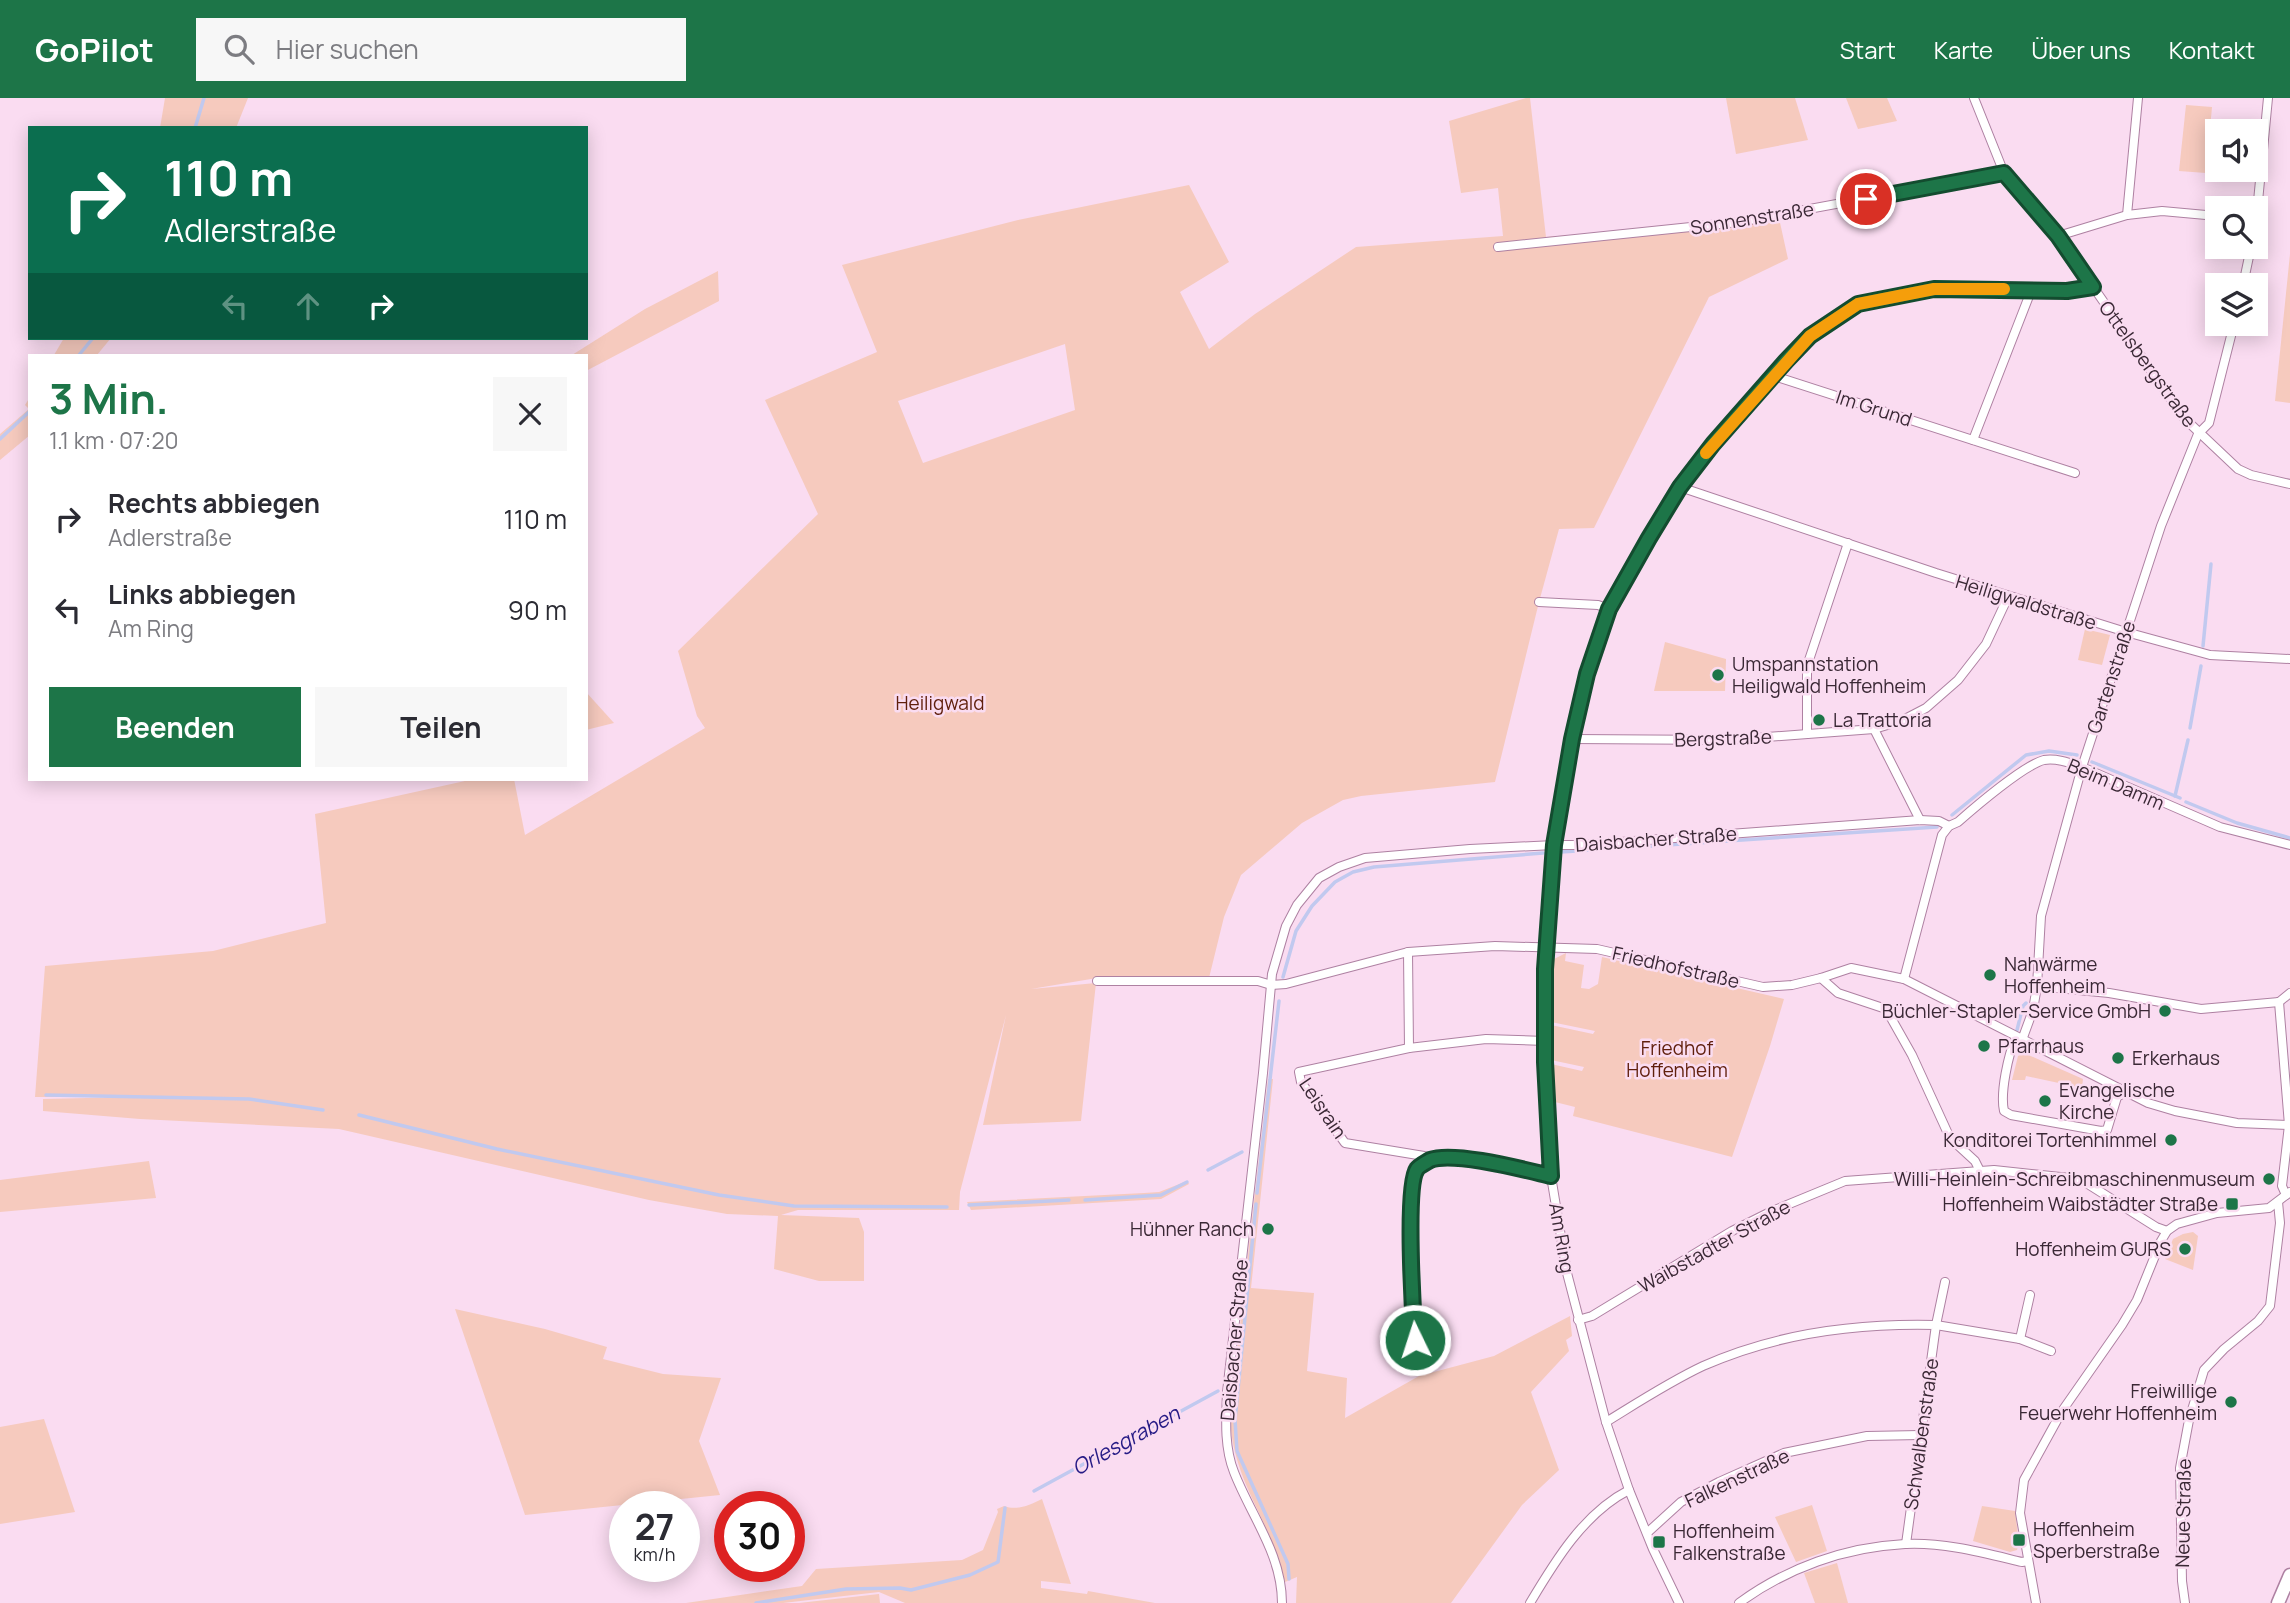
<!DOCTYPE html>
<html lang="de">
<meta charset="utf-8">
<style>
:root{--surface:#fff;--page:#f7f7f7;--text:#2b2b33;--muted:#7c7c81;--accent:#1d7548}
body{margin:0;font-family:Manrope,sans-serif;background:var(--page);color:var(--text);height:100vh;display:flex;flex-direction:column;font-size:26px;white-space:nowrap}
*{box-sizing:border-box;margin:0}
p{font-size:23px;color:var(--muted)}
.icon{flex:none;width:38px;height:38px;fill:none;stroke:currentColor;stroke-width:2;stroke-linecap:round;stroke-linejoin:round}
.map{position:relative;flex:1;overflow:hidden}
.drawer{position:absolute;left:28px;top:256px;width:560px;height:427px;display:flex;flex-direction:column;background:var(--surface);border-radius:0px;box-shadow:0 4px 18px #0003}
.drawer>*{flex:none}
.banner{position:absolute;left:28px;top:28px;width:560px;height:214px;border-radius:0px;box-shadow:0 4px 18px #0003;background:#0b6e4f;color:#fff;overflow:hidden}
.fabs{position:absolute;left:2205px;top:21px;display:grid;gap:14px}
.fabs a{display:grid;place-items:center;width:63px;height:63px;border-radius:0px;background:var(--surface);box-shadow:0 4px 18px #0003;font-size:35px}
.speed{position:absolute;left:609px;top:1393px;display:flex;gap:14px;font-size:35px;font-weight:700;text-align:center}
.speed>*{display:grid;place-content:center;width:91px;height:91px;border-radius:50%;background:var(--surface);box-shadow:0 4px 18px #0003;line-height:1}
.speed small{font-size:18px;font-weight:400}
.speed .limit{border:10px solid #d22;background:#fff;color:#111}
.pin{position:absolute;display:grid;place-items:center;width:60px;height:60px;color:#fff;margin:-30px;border:4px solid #fff;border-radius:50%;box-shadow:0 2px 7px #0007}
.me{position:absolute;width:77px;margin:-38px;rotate:356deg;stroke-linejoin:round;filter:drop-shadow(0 0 5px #0008)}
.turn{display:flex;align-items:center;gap:24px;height:147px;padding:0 21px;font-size:32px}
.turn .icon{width:91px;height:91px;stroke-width:2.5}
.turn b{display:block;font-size:49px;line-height:60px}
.lanes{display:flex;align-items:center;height:66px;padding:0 21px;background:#0003;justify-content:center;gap:35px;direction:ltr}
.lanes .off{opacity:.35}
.round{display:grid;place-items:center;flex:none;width:74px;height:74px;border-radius:0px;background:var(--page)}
.overview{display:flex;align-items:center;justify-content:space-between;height:119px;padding:0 21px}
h1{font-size:42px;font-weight:700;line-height:52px;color:var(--accent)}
.cta{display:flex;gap:14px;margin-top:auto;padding:14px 21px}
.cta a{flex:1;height:80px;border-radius:0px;background:var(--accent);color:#fff;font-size:28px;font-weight:700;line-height:80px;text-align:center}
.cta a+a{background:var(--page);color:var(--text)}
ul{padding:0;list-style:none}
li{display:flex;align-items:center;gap:21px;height:91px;padding:0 21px}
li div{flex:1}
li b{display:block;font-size:26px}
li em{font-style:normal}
header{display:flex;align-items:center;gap:42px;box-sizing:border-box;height:98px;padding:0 35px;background:var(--accent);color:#fff}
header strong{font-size:33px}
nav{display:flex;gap:38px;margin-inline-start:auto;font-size:24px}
.search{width:490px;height:63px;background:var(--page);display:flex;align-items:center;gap:18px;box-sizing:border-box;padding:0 24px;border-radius:0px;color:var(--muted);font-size:26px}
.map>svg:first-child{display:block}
</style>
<header>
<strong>GoPilot</strong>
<div class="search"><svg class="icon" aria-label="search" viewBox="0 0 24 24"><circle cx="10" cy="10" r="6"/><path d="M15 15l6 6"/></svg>Hier suchen</div>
<nav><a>Start</a><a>Karte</a><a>Über uns</a><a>Kontakt</a></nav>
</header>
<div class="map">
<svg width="2290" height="1505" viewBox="0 0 2290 1505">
<rect width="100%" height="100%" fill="#fadcf1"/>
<g fill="#f6cabe" fill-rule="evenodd">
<path d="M165 0H248L236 30H160Z"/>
<path d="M1526 0H1530L1546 139 1779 120 1788 161 1709 199 1594 430 1559 431 1539 504 1495 684 1361 698 1343 702 1302 725 1241 777 1224 819 1209 880H1097L1031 891 1096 885 1081 1023 983 1027 1006 917 960 1094 959 1112H798L781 1117 859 1120 864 1134V1183H819L774 1171 778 1118 727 1116 649 1102 339 1031 140 1021 43 1013V1001L131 999H35L45 868 213 853 326 825 315 716 474 681H514L525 737 705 630 697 618 678 553 818 416 765 302 877 254 842 167 1018 122 1189 87 1229 164 1180 194 1209 251 1255 216 1356 149 1503 138 1498 90 1461 95 1449 23ZM1065 246 1075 312 923 365 898 303Z"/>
<path d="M1726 0H1795L1808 42 1736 56Z"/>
<path d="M1846 0H1887L1897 23 1858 31Z"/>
<path d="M2186 7 2212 9 2206 75 2179 73Z"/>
<path d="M2290 156V305L2275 303Z"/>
<path d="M718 173 719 203 586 273V257H572L645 211Z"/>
<path d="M64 240H111L97 257H54Z"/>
<path d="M30 299V337L0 362V336L29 311 25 307Z"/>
<path d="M2085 531 2110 537 2102 567 2078 562Z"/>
<path d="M1665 544 1726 561 1725 593H1654Z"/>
<path d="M586 594 614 625 586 632Z"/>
<path d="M1566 855 1565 863 1584 867 1581 890 1589 891 1598 886 1602 859 1784 901 1770 948 1732 1059 1573 1018 1575 1009 1555 1004 1551 966 1582 973 1584 969 1551 962V927L1593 936 1595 933 1551 924 1554 861Z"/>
<path d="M2024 955 2083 981 2082 990 2026 978 2025 982H2012L2018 958Z"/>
<path d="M1268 981H1273L1251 1190 1314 1195 1307 1273 1347 1280 1345 1320 1419 1278 1494 1258 1570 1218 1572 1238 1566 1242 1569 1253 1531 1294 1559 1372 1522 1407 1451 1505H1296L1297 1479 1285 1484C1272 1423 1231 1383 1230 1316Z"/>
<path d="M149 1063 156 1100 0 1114V1082Z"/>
<path d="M1187 1083 1189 1086 1161 1101 971 1112 967 1104 1144 1095 1159 1094Z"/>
<path d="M2193 1134 2198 1138 2193 1172 2165 1161 2173 1141 2183 1136Z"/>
<path d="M455 1211 545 1231 607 1249 603 1261 663 1276 721 1280 699 1343 720 1397 525 1417Z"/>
<path d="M44 1321 75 1414 0 1426V1329Z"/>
<path d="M1042 1401 1071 1486 1041 1483V1490L1087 1496 1088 1493 1155 1505H905L879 1494 783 1505H686L802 1488 816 1471 962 1462 983 1452 998 1414 997 1411 1004 1408C1017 1413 1030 1407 1042 1401Z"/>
<path d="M1812 1407 1827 1453 1796 1464 1775 1419Z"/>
<path d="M1982 1408 2015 1413 2019 1445 2017 1452 2010 1454 1973 1443Z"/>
<path d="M1837 1465 1848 1505H1815L1804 1475Z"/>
<path d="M879 1496 880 1505H799Z"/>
</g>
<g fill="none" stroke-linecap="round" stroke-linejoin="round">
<g stroke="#c1c9ef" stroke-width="3.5">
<path d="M195 30 204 0"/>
<path d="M79 257 93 240"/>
<path d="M0 341 30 313"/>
<path d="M2203 548 2211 466"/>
<path d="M2190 630 2201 568"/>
<path d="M2092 664 2180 700"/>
<path d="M2175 698 2188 642"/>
<path d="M2186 704 2237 725 2290 740"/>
<path d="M1952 717 2026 657 2049 653 2077 657"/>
<path d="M1561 754 1937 729"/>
<path d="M1283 879 1296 833 1312 808 1335 784 1353 774 1374 769 1543 755"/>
<path d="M2017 932 2023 908 2026 905"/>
<path d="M46 997 249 1001 323 1012"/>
<path d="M359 1017 497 1051 719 1097 794 1108 947 1109"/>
<path d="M1208 1072 1242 1054"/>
<path d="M1257 1095 1279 903"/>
<path d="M1085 1102 1161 1097 1187 1084"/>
<path d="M1256 1106 1235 1322 1237 1353 1288 1466 1289 1481"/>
<path d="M969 1107 1069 1102"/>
<path d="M1034 1393 1218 1293"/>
<path d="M756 1505 846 1491 900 1490 911 1492 970 1477 998 1464 1005 1410"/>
</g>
<g stroke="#ae81a2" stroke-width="10">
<g id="minor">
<path d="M1974 0 2004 75 2058 138 2184 320 2238 371 2251 377 2290 386"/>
<path d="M2127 117 2138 0"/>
<path d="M2256 124 2268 0"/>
<path d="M2058 138 2127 117 2162 113 2217 118"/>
<path d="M1498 149 1739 124 2004 75"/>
<path d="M2243 187 2251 149"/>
<path d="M1774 278 2075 375"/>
<path d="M1973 342 2031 193"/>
<path d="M1680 389 1936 475 2126 534 2210 557 2290 561"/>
<path d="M1539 504 1598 507 1609 511"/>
<path d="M1874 631 1920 722"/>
<path d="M1807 636V568L1848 445"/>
<path d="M1572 641 1727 642 1874 631 1901 623 1926 610 1958 582 1986 546 2008 499"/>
<path d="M1408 854 1409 950"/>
<path d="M1821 880 1838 895 1886 911 1912 957 1950 1040 1975 1063 1980 1073"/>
<path d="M1904 881 1942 737 1949 728 1958 724C1975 709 2024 667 2044 662 2057 660 2070 665 2082 669L2220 729 2290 747"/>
<path d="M1097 883H1258L1271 887 1286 886 1408 854 1495 848 1597 851 1763 889 1792 887 1821 880 1851 870 1904 881 2148 1005 2175 1013 2237 1025 2289 1027"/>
<path d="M2037 888 2109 895 2201 911 2279 904"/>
<path d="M2279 904 2289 1027 2282 1088 2286 1097"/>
<path d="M2279 904 2290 895"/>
<path d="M2016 939C2008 957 2000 995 2004 1013L2011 1017 2101 1033 2107 1032 2117 999 2124 995"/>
<path d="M2022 942 2033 912 2037 888 2041 818 2082 669 2161 428 2198 336 2209 325 2234 226"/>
<path d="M1429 1063 1424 1058 1345 1045 1301 984 1299 974 1409 950 1486 941 1545 943"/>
<path d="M1945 1184 1936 1227 2020 1241 2051 1253"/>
<path d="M1578 1222 1592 1218 1732 1133 1770 1114 1845 1083 1994 1072 2080 1081 2156 1129 2167 1133"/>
<path d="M2020 1241 2030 1197"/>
<path d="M1417 1269 1411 1189 1412 1085C1416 1075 1418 1068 1428 1063 1451 1051 1525 1072 1551 1078"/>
<path d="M1606 1324C1637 1305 1669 1284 1703 1268 1777 1235 1856 1225 1936 1227L1906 1446"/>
<path d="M1647 1435 1681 1404 1719 1384 1784 1355 1867 1338 1920 1337"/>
<path d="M1282 1505C1282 1456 1251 1418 1234 1374 1224 1349 1226 1321 1227 1294L1263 975 1272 876 1286 828 1297 807 1319 780 1339 769 1365 760 1470 751 1554 747H1580L1920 722 1939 723 1949 728"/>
<path d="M1530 1505C1555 1463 1584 1415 1629 1392"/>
<path d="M1679 1505 1653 1451 1629 1392 1606 1324 1567 1175 1551 1078 1545 964V850L1554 747 1572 641 1588 576 1609 511 1680 389 1713 346 1810 238 1859 206 1934 191 2067 193 2093 189"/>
<path d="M1739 1505C1787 1470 1845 1449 1905 1446 1944 1444 1984 1455 2022 1464L2028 1463"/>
<path d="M2036 1505 2020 1415 2024 1382 2062 1313 2122 1227 2137 1202 2161 1143 2167 1133 2177 1126 2217 1115 2269 1110 2290 1094"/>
<path d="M2185 1505 2182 1483 2180 1370 2189 1322 2204 1272 2224 1251 2258 1223 2270 1208 2280 1125 2278 1104"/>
</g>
</g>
<g stroke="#ae81a2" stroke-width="15">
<path id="primary" d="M2278 1505 2290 1477"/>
</g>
<use href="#minor" stroke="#fff" stroke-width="8"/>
<use href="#primary" stroke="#fff" stroke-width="12"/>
</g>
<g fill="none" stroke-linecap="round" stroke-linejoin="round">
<g stroke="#134c2f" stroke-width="18">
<path id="route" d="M1415 1242C1413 1216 1405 1088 1417 1071 1419 1068 1427 1064 1430 1062 1454 1053 1525 1072 1551 1078L1545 964V871L1554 747 1572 641 1587 576 1609 511 1649 440 1680 389 1713 346 1786 263 1810 238 1858 206 1934 191 2067 193 2093 189 2058 138 2004 75 1866 101"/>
</g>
<use href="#route" stroke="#1d7548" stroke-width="12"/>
<path stroke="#f59e0b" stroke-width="12" d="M1706 355 1810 238 1858 206 1934 191H2004"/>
</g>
<g fill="#1d7548" stroke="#fadcf1" stroke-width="2.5">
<circle cx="1718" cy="577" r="7"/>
<circle cx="1819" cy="622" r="7"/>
<circle cx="1990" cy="877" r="7"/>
<circle cx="2165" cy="913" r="7"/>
<circle cx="1984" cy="948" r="7"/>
<circle cx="2118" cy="960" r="7"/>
<circle cx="2045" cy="1003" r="7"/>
<circle cx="2171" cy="1042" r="7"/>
<circle cx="2269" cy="1081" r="7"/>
<rect x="2225" y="1099" width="14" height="14" rx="3.5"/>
<circle cx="1268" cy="1131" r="7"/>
<circle cx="2185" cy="1151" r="7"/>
<circle cx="2231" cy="1304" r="7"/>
<rect x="2012" y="1435" width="14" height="14" rx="3.5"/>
<rect x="1652" y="1437" width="14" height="14" rx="3.5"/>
</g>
<g text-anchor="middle" stroke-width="5" stroke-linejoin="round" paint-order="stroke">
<g font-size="19" fill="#3a2835" stroke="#fadcf1">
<text transform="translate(1752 120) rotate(-9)" y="7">Sonnenstraße</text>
<text transform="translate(2148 266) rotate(54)" y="7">Ottelsbergstraße</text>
<text transform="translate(1874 310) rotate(18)" y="7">Im Grund</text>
<text transform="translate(2026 504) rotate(17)" y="7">Heiligwaldstraße</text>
<text transform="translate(2111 579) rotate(-72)" y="7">Gartenstraße</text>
<text transform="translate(1723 640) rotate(-2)" y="7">Bergstraße</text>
<text transform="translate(2116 686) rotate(23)" y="7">Beim Damm</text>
<text transform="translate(1656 741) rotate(-4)" y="7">Daisbacher Straße</text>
<text transform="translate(1676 869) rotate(13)" y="7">Friedhofstraße</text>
<text transform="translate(1323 1010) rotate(56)" y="7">Leisrain</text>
<text transform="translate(1562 1140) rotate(80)" y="7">Am Ring</text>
<text transform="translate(1714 1148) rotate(-29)" y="7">Waibstadter Straße</text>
<text transform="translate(1234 1242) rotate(-85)" y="7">Daisbacher Straße</text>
<text transform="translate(1921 1336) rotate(-82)" y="7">Schwalbenstraße</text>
<text transform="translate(1737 1380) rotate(-25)" y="7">Falkenstraße</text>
<text transform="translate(2183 1415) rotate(-89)" y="7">Neue Straße</text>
</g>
<g font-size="19" fill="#3a2835" stroke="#fadcf1" text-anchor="start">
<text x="1732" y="573">Umspannstation<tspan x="1732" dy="22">Heiligwald Hoffenheim</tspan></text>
<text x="1833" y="629">La Trattoria</text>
<text x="2004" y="873">Nahwärme<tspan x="2004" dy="22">Hoffenheim</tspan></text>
<text x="2151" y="920" text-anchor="end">Büchler-Stapler-Service GmbH</text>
<text x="1998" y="955">Pfarrhaus</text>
<text x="2132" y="967">Erkerhaus</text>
<text x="2059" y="999">Evangelische<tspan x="2059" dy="22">Kirche</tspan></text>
<text x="2157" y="1049" text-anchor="end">Konditorei Tortenhimmel</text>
<text x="2255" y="1088" text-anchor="end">Willi-Heinlein-Schreibmaschinenmuseum</text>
<text x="2218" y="1113" text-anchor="end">Hoffenheim Waibstädter Straße</text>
<text x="1254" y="1138" text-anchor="end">Hühner Ranch</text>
<text x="2171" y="1158" text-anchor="end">Hoffenheim GURS</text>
<text x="2217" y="1300" text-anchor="end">Freiwillige<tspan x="2217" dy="22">Feuerwehr Hoffenheim</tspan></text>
<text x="2033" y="1438">Hoffenheim<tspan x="2033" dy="22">Sperberstraße</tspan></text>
<text x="1673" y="1440">Hoffenheim<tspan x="1673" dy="22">Falkenstraße</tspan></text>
</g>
<g font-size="19" fill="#601f0c" stroke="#fadcf1">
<text x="940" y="612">Heiligwald</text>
<text x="1677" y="957">Friedhof<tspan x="1677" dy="22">Hoffenheim</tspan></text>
</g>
<g font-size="21" font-style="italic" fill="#251a85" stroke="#fadcf1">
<text transform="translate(1126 1343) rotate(-29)" y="7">Orlesgraben</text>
</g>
</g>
</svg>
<div class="fabs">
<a><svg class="icon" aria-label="sound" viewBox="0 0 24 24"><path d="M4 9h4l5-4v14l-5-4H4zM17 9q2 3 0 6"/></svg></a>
<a><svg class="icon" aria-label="search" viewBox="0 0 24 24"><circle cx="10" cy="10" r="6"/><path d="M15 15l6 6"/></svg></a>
<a><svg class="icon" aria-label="layers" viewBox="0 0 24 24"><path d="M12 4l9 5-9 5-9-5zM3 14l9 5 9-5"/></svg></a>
</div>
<div class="speed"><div>27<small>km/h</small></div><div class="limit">30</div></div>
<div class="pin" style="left:1866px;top:101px;background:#d93025"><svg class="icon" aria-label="arrive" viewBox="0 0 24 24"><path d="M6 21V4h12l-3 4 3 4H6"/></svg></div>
<svg class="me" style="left:1415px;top:1242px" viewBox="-20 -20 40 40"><circle r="17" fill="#1d7548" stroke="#fff" stroke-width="3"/><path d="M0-11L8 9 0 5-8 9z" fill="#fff"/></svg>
<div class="banner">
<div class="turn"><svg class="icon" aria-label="right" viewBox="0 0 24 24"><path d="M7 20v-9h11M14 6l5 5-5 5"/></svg><div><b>110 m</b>Adlerstraße</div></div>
<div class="lanes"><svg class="icon off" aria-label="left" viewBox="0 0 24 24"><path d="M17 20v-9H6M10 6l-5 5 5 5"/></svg><svg class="icon off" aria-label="ahead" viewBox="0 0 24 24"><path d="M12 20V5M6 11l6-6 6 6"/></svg><svg class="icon" aria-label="right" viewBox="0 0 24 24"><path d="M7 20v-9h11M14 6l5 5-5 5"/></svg></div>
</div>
<section class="drawer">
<div class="overview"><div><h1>3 Min.</h1><p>1.1 km · 07:20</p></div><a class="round"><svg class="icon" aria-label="close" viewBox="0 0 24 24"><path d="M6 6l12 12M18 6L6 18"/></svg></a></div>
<ul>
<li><svg class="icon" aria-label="right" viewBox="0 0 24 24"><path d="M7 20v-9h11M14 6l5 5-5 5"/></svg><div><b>Rechts abbiegen</b><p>Adlerstraße</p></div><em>110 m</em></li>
<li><svg class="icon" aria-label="left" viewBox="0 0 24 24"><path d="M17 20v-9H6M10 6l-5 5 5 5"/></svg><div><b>Links abbiegen</b><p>Am Ring</p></div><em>90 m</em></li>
</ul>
<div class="cta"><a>Beenden</a><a>Teilen</a></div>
</section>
</div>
